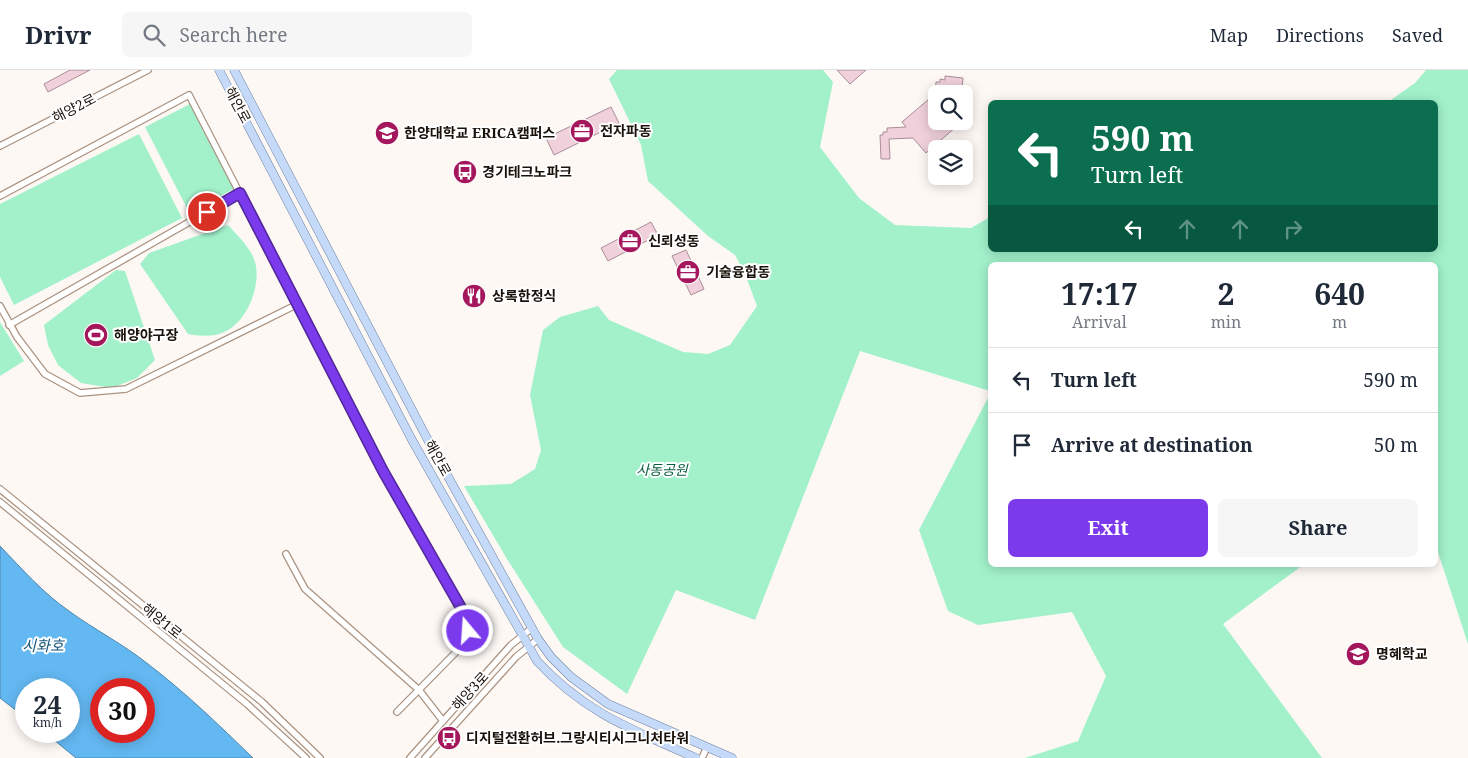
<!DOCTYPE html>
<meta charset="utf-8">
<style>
:root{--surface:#fff;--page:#f6f6f7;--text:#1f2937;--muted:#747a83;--line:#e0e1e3;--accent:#7c3aed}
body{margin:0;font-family:"Noto Serif","Noto Sans KR",serif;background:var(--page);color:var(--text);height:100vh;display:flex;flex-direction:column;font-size:19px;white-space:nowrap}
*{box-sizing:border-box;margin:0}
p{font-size:16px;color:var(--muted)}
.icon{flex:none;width:28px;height:28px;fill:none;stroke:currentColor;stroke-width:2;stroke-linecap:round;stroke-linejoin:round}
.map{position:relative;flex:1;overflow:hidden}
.drawer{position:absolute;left:988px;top:192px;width:450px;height:305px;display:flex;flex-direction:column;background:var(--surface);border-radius:8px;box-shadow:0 2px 12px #0003}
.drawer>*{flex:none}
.top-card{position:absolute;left:988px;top:30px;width:450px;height:152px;border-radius:8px;box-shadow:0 2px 12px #0003;background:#0b6e4f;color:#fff;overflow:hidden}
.buttons{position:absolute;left:928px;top:15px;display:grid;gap:10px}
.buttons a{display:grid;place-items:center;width:45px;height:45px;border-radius:8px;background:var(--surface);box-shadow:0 2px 12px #0003;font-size:25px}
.speed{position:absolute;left:15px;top:608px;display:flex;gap:10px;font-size:25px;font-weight:700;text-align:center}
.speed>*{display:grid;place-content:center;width:65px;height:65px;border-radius:50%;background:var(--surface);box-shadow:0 2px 12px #0003;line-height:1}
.speed small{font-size:12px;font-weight:400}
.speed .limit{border:8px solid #d22;background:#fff;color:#111}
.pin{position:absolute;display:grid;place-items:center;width:42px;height:42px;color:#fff;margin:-21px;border:2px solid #fff;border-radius:50%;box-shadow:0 1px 5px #0007}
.me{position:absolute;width:55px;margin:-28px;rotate:342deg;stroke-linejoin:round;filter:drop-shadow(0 0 4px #0008)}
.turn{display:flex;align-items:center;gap:18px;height:105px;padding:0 20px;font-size:22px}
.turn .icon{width:65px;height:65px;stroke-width:2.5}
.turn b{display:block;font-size:35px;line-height:42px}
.lanes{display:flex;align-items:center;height:48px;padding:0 20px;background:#0003;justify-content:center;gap:25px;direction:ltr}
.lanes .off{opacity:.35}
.eta{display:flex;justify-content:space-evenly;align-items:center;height:85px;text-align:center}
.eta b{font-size:30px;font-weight:700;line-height:35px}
.primary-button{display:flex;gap:10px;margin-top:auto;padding:10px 20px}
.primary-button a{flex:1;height:58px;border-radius:8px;background:var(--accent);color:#fff;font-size:20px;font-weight:700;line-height:58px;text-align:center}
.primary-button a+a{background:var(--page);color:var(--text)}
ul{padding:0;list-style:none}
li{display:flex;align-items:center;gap:15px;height:65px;padding:0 20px;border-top:1px solid var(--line)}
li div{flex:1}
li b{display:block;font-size:19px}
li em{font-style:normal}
header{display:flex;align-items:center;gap:30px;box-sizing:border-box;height:70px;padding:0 25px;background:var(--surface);border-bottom:1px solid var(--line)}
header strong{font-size:24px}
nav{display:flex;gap:28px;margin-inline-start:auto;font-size:18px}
.search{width:350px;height:45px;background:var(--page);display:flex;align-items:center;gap:12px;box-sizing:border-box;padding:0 18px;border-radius:8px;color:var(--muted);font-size:19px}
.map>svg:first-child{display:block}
</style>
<header>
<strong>Drivr</strong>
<div class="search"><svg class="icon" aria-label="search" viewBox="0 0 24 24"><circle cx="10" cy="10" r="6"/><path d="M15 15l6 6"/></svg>Search here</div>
<nav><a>Map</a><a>Directions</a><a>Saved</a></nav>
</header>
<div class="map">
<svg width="1468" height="688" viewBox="0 0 1468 688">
<rect width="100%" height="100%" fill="#fdf8f4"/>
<g fill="#a2f1cb">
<path d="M617 0H823L833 12 820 77 859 128 895 155 971 158 990 147V180H1435V32H1388L1415 13 1426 0H1468V574L1438 482H1435V195H990V321L860 281 755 550 676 520 627 624 563 577 507 489 464 416 511 414 535 399 541 380 530 325 543 260 560 247 598 236 609 250 683 282 708 284 730 275 757 236 745 204 735 185 708 166 648 111 641 75 609 9Z"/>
<path d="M190 34 234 119 189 142 145 57Z"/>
<path d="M139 64 182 148 14 235 0 207V134Z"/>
<path d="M228 155C238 166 251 178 255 192 262 216 246 255 222 263 212 267 198 266 188 264L140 194 149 183Z"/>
<path d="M116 200 125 201 155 290 137 308 112 318 81 313 58 295 48 275 44 255Z"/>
<path d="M0 252 24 291 0 306Z"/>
<path d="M990 324V495H1303L1223 554 1322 688H1025L1078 671 1106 606 1072 542 978 555 948 541 919 460Z"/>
</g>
<path fill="#63b8f2" stroke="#4d86ac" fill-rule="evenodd" d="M0 476C22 499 43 523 69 541 95 560 123 574 148 594 186 623 219 655 253 688H76L43 661H69V619H26V648L0 628ZM101 619H144V661H101Z"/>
<g fill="#f0d0db" stroke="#aa8d97">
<path d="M70 0H90L48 22 44 14Z"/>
<path d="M837 0H866L850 14Z"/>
<path d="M945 6 963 8 962 18 948 17V24H935L936 12H940V9L945 10Z"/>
<path d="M929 29 936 38V51H953L957 56 926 83 913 68 889 69 890 89H881L880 65H883V62H887V58L906 57 902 52Z"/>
<path d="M611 37 619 53 554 85 546 68Z"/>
<path d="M651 152 658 165 608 191 601 178Z"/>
<path d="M686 180 704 219 691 225 672 186Z"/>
</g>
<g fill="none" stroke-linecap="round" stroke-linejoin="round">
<g stroke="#ab9382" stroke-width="8">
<g id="minor">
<path d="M0 76 148 0"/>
<path d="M0 126 189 25 383 401 468 550 469 561 460 578 397 642"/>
<path d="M0 236 17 267 45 304 80 323 126 319 298 234"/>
<path d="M9 255 240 123"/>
<path d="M0 419 262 632 320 688"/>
<path d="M0 432 247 634 306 688"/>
<path d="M286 484 305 519 419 620 443 651"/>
<path d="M410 688 511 575 532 558"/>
<path d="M425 688 516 587 538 569"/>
<path d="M702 688 707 677"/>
</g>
</g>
<g stroke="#7083a3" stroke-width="9">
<g id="major">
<path d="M219 0 412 370 537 591C585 643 633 660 696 688"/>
<path d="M234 0 431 376 538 569 551 587 571 607 608 634 732 688"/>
</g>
</g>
<use href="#minor" stroke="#fff" stroke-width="5.5"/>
<use href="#major" stroke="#c5daf9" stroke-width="8"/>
</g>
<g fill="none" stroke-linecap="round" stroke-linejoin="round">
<g stroke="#51269a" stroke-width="12">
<path id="route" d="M207 142 240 123 383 401 468 550V561"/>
</g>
<use href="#route" stroke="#7c3aed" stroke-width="9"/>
</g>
<defs>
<g id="office-disc" transform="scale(1.25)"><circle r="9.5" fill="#a4175c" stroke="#fff"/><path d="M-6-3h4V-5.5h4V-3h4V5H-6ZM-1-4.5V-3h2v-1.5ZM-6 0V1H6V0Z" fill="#fff"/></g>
<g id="university-disc" transform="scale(1.25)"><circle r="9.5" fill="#a4175c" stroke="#fff"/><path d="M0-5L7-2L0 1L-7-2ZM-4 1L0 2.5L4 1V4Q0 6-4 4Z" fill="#fff"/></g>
<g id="bus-disc" transform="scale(1.25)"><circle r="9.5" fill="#a4175c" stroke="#fff"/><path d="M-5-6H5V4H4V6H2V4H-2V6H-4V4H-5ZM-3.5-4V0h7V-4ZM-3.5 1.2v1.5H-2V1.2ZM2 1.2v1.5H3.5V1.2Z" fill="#fff"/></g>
<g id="restaurant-disc" transform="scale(1.25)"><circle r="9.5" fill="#a4175c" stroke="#fff"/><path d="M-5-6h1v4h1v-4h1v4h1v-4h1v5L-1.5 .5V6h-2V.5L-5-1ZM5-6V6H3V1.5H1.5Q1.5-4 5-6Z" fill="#fff"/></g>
<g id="stadium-disc" transform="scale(1.25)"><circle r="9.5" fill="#a4175c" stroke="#fff"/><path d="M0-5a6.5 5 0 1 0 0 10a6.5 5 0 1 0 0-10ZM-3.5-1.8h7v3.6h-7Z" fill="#fff"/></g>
<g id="school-disc" transform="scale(1.25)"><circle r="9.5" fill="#a4175c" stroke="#fff"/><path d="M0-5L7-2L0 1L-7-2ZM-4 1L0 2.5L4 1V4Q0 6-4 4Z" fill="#fff"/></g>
</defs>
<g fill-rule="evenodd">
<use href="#office-disc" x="582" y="61"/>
<use href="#university-disc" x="387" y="63"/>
<use href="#bus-disc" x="465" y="102"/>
<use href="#office-disc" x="630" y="171"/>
<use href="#office-disc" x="688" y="202"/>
<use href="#restaurant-disc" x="474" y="226"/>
<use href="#stadium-disc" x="96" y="265"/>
<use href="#school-disc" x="1358" y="584"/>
<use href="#bus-disc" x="449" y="668"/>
</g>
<g text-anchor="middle" stroke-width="4" stroke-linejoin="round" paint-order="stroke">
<g font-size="14" fill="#19110a" stroke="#fff">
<text transform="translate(238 35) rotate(62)" y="5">해안로</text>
<text transform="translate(74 38) rotate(-27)" y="5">해양2로</text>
<text transform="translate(438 388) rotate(61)" y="5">해안로</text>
<text transform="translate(162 551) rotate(39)" y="5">해양1로</text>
<text transform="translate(470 621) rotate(-48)" y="5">해양3로</text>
</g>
<g font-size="14" font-weight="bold" fill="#19110a" stroke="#fff" text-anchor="start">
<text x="600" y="66">전자파동</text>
<text x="404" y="68">한양대학교 ERICA캠퍼스</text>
<text x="482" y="107">경기테크노파크</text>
<text x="648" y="176">신뢰성동</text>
<text x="706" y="207">기술융합동</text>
<text x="492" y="231">상록한정식</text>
<text x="114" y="270">해양야구장</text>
<text x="1376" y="589">명혜학교</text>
<text x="466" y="673">디지털전환허브.그랑시티시그니처타워</text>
</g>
<g font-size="14" font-style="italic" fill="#075c3f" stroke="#fff">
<text x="662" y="405">사동공원</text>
</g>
<g font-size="15" font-style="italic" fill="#15557b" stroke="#fff">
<text x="43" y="581">시화호</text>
</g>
</g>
</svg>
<div class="buttons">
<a><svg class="icon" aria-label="search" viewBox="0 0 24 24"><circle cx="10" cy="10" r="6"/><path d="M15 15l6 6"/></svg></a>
<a><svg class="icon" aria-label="layers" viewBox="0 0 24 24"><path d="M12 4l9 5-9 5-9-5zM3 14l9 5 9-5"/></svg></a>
</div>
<div class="speed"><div>24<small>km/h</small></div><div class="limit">30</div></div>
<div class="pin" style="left:207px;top:142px;background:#d93025"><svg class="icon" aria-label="arrive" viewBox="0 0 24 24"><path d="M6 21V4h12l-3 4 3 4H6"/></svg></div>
<svg class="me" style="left:468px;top:561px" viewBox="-20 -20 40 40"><circle r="17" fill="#7c3aed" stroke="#fff" stroke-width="3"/><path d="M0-11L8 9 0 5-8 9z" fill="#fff"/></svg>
<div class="top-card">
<div class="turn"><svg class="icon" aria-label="left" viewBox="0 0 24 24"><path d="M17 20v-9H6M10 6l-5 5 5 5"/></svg><div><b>590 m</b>Turn left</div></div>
<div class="lanes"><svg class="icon" aria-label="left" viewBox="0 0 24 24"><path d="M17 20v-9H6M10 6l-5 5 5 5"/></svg><svg class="icon off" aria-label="ahead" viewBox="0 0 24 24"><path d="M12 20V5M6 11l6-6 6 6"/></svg><svg class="icon off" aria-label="ahead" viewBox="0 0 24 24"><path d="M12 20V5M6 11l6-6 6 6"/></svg><svg class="icon off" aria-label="right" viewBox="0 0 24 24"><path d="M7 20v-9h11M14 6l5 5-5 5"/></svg></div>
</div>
<section class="drawer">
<div class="eta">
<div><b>17:17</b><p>Arrival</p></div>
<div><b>2</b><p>min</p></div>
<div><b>640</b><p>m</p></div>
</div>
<ul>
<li><svg class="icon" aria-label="left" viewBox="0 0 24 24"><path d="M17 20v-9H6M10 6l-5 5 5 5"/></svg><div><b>Turn left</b></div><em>590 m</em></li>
<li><svg class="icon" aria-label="arrive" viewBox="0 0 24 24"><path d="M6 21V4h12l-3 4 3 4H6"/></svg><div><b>Arrive at destination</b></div><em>50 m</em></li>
</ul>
<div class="primary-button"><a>Exit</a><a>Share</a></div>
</section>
</div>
